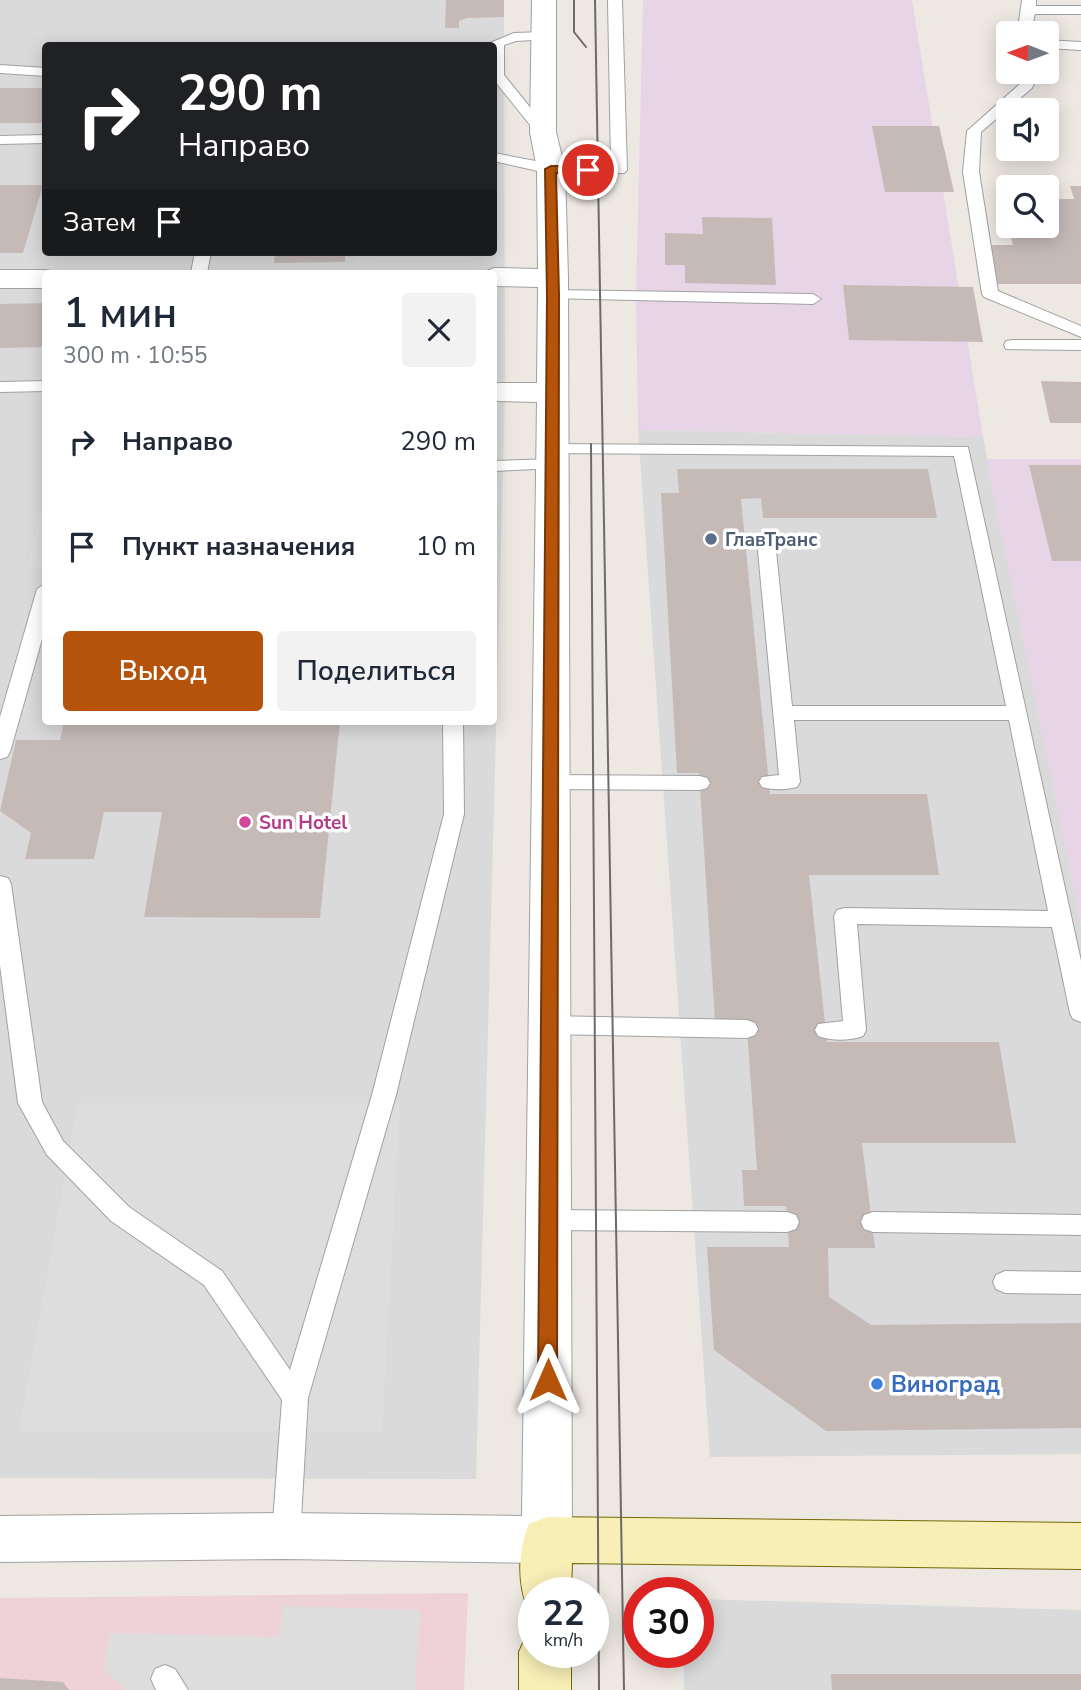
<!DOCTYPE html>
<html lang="ru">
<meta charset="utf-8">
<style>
:root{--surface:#fff;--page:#f2f2f3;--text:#1f2937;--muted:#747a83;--accent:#b45309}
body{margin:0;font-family:"Nunito Sans",sans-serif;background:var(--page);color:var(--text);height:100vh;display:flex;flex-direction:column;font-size:26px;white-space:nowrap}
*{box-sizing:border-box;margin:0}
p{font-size:23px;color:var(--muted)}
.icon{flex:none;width:38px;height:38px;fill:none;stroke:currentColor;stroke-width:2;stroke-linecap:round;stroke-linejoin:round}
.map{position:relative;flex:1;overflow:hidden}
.side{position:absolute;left:42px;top:270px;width:455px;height:455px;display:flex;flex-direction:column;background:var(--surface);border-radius:7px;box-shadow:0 4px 18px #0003}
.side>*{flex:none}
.top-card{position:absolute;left:42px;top:42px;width:455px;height:214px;border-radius:7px;box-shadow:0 4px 18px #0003;background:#202124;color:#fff;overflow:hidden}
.needle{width:46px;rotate:271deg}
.controls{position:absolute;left:996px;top:21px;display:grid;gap:14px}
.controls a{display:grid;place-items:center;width:63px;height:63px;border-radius:7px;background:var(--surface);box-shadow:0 4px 18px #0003;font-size:35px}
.speed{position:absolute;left:518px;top:1577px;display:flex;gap:14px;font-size:35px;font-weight:700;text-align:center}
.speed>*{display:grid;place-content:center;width:91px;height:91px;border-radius:50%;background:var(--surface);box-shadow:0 4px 18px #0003;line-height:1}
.speed small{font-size:18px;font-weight:400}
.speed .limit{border:10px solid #d22;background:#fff;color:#111}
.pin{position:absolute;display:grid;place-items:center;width:60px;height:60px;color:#fff;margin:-30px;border:4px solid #fff;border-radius:50%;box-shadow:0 2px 7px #0007}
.me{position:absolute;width:77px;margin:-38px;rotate:0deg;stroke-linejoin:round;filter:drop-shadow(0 0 5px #0008)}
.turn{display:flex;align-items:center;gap:24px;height:147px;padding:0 21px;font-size:32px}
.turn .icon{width:91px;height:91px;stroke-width:2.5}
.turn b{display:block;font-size:49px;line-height:60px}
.then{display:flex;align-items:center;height:66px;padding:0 21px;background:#0003;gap:14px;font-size:26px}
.round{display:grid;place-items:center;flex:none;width:74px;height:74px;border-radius:7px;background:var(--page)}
.overview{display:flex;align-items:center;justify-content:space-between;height:119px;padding:0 21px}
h1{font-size:42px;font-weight:600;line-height:52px}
.primary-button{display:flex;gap:14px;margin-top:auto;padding:14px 21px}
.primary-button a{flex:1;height:80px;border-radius:7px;background:var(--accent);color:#fff;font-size:28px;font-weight:600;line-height:80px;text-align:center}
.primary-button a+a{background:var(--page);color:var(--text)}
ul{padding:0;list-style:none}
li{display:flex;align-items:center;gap:21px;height:105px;padding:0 21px}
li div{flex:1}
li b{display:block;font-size:26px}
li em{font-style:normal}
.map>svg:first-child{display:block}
</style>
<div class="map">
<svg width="1081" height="1690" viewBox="0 0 1081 1690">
<rect width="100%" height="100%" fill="#eee8e3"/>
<g fill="#dbdada" fill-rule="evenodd">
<path d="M0 0H504L505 396 476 1479 0 1478ZM46 46H494V252H46ZM46 273H494V721H46Z"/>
<path d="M638 430 983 437 1081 924V1454L710 1457Z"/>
<path d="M698 1599 1081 1610V1690H684V1652H698Z"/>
</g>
<path fill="#efd2d7" d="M468 1593 464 1690H0V1598Z"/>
<g fill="#e7d5e7">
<path d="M643 0H912L983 437 638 430 636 296Z"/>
<path d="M986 459H1081V924Z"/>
</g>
<g fill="#ddd">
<path d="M355 252H471L470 260 354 261Z"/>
<path d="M45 494V567H27Z"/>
<path d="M78 1103H400L382 1431H19Z"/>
<path d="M283 1606 420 1610 415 1690H125L104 1668 110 1633 279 1637Z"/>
</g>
<g fill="#c6bab7">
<path d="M446 0H504V17L467 18 459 21V28H445Z"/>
<rect x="0" y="88" width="46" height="35"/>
<path d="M872 126H939L954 192H885Z"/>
<path d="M0 185H43L23 253H0Z"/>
<path d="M1070 186H1081V284H997L988 245H1013L1008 226H1046V199H1074Z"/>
<path d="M702 217 772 218 776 285 685 283V265H665V233L703 234Z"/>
<path d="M275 252H345V262L274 263Z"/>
<path d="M843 285 973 287 983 342 849 340Z"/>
<path d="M46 303V347L0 348V304Z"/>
<path d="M1041 381 1081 382V423H1050Z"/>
<path d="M1029 465H1081V561H1052Z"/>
<path d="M677 469H928L937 518H763L761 498 741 499 770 794H927L939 875H809L827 1042H999L1016 1143H862L875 1248H828L829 1297 871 1325 1081 1323V1428L826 1431 714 1350 707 1247H789L786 1206H744L742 1170H757L747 1029 715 1021 699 773H677L661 493H679Z"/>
<path d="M64 721H340L320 918 144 917 162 812H104L94 859H25L31 833 0 811 16 740H60Z"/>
<path d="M831 1674H1081V1690H832Z"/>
<path d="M0 1678 63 1682 69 1690H0Z"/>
</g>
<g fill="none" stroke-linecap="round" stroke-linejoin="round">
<g stroke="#a1a1a1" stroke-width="2">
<g id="lane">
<path d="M608 0H622L627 170 624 173 551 174 494 161V153L551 164 611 165Z"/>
<path d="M1022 0H1036V6H1081V14H1035L1033 22 1039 33H1025L1019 22Z"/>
<path d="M544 32 551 36 549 39 516 41 504 45V75L550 132 543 136 538 135 494 80V46L490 43 514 33Z"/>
<path d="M1046 40 1081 42V50L1046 48Z"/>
<path d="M0 65 46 68V76L0 73Z"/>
<path d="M1025 72H1039L1032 88 981 132 979 172 998 291 1081 326V337L984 297 982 294 963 172 967 131 1021 83Z"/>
<path d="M46 135V143L0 144V136Z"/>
<path d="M195 252H211L207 273H191Z"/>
<path d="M553 290 813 294 821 299 813 304 547 298 545 295Z"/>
<path d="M1012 340H1081V350L1006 349 1004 345 1006 341Z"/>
<path d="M46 381V391L0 392V382Z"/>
<path d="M552 444 968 447 1081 961V1022L1073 1019 1070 1013 1052 927 857 924 866 1030 863 1036C849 1041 832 1041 818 1036L815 1030 818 1024 843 1021 834 916 837 910 845 908 1048 911 1009 720H794L800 782 797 787C786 790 773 790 762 787L759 782 762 777 779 775 758 551 760 547 767 545 776 551 792 706H1006L954 456 546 453 543 449Z"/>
<path d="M552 459 561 464 558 468 494 471V461Z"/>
<path d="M46 583V625L10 752 7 757 0 759V717L37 589Z"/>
<path d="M443 721H463L464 814 396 1095 308 1398 300 1536 296 1545 286 1549 276 1545 272 1536 282 1400 204 1285 111 1221 47 1155 18 1103 0 965V876L8 878 11 884 42 1102 63 1141 129 1207 222 1271 290 1370 372 1095 444 814Z"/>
<path d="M550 775 700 776 707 778 710 783 707 788 700 790 550 789 543 787 540 782 543 777Z"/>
<path d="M549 1016 747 1020 755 1023 758 1029 755 1035 747 1038 549 1034 541 1031 538 1025 541 1019Z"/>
<path d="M548 1210 787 1212 796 1215 799 1222 796 1229 787 1232 548 1230 539 1227 536 1220 539 1213Z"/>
<path d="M873 1212 1081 1215V1235L873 1232 864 1229 861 1222 864 1215Z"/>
<path d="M1005 1271 1081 1272V1294L1005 1293 996 1289 993 1282 996 1275Z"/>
<path d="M165 1665 175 1669 188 1690H156L151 1679 155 1669Z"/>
</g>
</g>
<g stroke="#a1a1a1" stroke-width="2">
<g id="street">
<path d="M532 0H556V132L565 169 568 278 572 1540 565 1556 547 1563 286 1559 0 1562V1516L286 1513 522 1516 537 402 494 401V383H537L538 287 494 286V273H482L494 268 538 269 537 169 530 132Z"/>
<path d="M0 270H46L57 273H46V288H0Z"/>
</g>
</g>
<g stroke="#726906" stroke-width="2">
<g id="secondary">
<path d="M547 1517 1081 1523V1569L572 1563 571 1592H534V1611L528 1609C517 1583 518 1549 529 1524Z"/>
<path d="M534 1632V1652H571V1690H519V1652L527 1634Z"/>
</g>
</g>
<use href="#lane" fill="#fff" fill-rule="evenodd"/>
<use href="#street" fill="#fff" fill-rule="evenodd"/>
<use href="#secondary" fill="#f8efb7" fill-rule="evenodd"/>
<g stroke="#6b6b6b" stroke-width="2">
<path d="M574 0V32L586 47"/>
<path d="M595 0 624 1690"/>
<path d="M591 444 599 1690"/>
</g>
</g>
<path fill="#b45309" stroke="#753606" stroke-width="2" d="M588 166 592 167V172L556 173 559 295 557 1380 554 1386 548 1389 541 1386 538 1380 547 295 545 169 551 166Z"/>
<circle fill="#5c6f8a" stroke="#fff" stroke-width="2.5" cx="711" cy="539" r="7"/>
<circle fill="#d1479c" stroke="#fff" stroke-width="2.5" cx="245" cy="822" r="7"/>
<circle fill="#3f7fe0" stroke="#fff" stroke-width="2.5" cx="877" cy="1384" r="7"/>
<g text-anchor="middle" stroke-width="7" stroke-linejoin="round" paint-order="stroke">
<g font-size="19" font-weight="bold" fill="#4e5e75" stroke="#fff" text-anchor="start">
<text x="725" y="546">ГлавТранс</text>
</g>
<g font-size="19" font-weight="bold" fill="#b23c85" stroke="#fff" text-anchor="start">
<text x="259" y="829">Sun Hotel</text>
</g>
<g font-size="23" font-weight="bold" fill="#366cbe" stroke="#fff" text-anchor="start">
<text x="891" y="1392">Виноград</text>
</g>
</g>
</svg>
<div class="controls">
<a><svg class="needle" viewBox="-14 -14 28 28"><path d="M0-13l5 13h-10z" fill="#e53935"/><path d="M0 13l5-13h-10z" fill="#747a83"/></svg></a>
<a><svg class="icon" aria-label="sound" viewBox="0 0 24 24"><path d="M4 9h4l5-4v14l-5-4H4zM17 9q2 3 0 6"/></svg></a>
<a><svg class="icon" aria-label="search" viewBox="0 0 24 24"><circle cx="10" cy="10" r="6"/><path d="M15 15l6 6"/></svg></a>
</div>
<div class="speed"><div>22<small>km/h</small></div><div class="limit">30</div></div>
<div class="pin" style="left:588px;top:170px;background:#d93025"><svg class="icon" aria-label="arrive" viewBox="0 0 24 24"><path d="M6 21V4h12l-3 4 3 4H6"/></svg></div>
<svg class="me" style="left:548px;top:1380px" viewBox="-20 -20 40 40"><path d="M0-17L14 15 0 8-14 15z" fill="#b45309" stroke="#fff" stroke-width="4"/></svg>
<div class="top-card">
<div class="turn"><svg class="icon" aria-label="right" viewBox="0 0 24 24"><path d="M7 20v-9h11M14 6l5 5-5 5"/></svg><div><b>290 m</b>Направо</div></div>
<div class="then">Затем<svg class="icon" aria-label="arrive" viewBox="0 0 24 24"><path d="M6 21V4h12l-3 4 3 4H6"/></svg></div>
</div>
<section class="side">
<div class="overview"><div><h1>1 мин</h1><p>300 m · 10:55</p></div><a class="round"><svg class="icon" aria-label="close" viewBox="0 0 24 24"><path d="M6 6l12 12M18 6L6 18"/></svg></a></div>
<ul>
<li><svg class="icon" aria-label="right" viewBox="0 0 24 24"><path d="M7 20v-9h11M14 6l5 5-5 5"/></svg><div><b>Направо</b></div><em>290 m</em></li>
<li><svg class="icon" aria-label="arrive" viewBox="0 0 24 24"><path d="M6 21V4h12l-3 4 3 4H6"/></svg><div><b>Пункт назначения</b></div><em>10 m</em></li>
</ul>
<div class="primary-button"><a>Выход</a><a>Поделиться</a></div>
</section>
</div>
